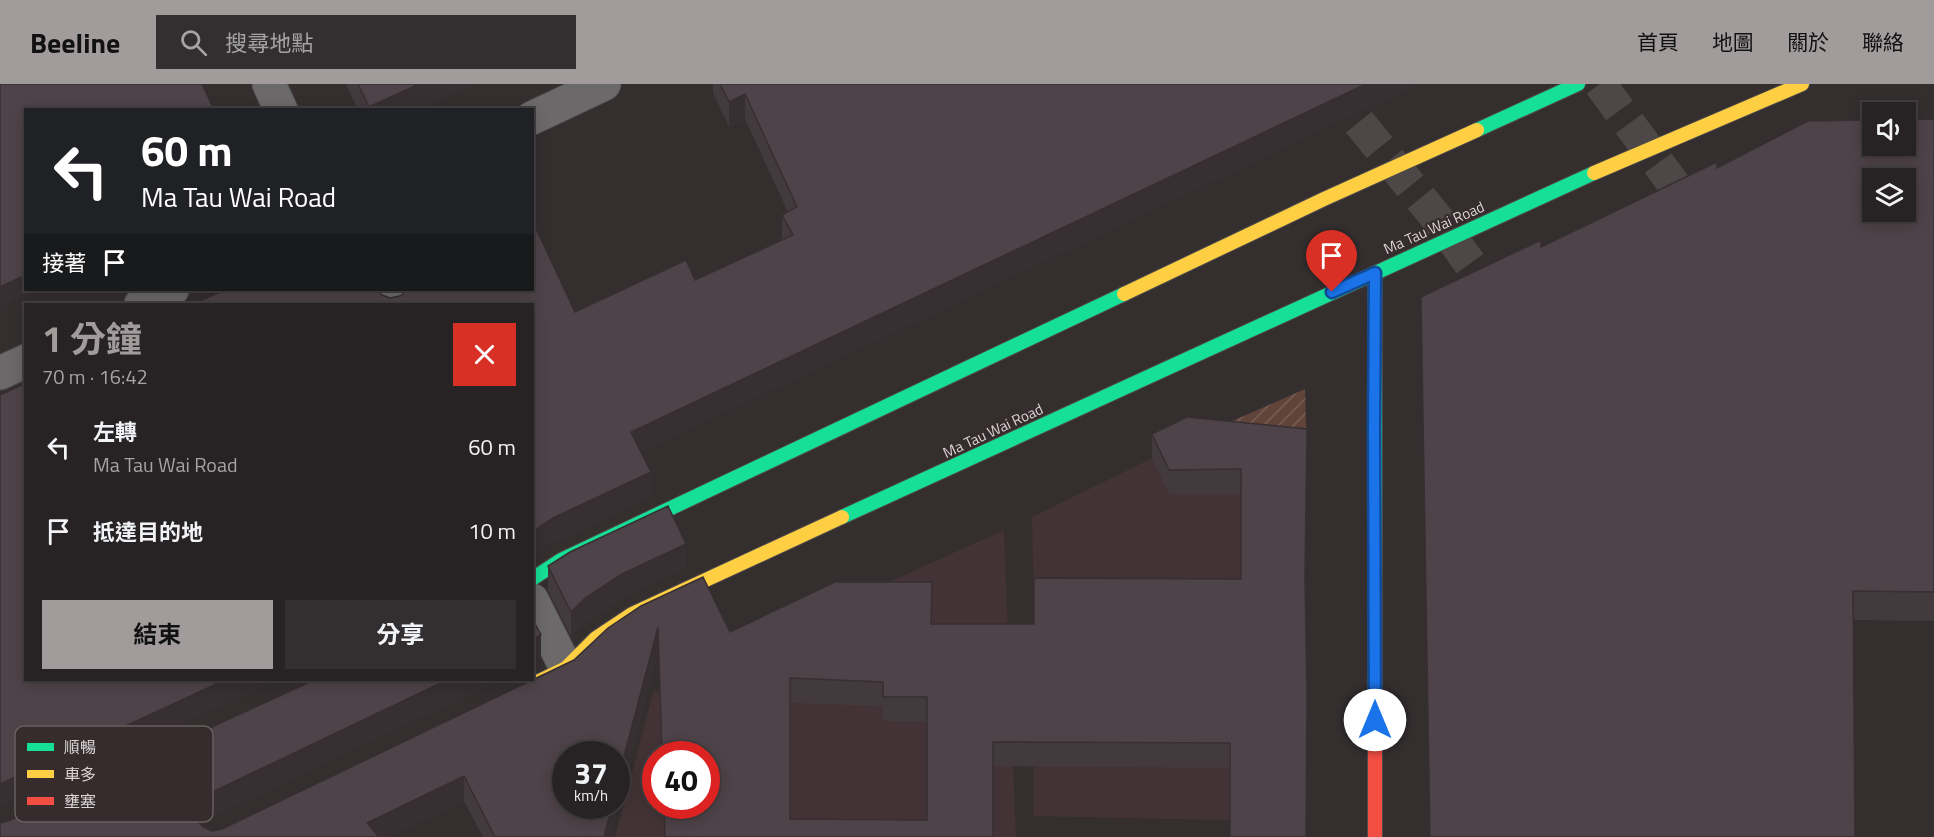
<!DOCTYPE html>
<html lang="zh-TW">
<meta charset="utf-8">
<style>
:root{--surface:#272223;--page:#332f30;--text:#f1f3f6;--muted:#a4a4a6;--line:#433f41;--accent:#a19b9c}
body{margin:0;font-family:"Titillium Web","Noto Sans TC",sans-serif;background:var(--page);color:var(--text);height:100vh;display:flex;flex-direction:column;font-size:22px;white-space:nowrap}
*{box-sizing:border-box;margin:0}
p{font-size:20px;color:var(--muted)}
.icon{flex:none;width:33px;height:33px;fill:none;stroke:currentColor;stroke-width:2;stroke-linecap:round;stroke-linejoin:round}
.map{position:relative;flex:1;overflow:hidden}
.side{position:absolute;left:24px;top:219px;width:510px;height:378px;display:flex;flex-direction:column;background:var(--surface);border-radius:0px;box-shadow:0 3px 15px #0003,0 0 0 2px var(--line)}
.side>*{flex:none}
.guide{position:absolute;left:24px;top:24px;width:510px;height:183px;border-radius:0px;box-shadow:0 3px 15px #0003,0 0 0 2px var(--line);background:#202124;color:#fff;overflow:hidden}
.fabs{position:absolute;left:1862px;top:18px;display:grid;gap:12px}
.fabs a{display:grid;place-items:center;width:54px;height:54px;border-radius:0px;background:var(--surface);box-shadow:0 3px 15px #0003,0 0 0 2px var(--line);font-size:30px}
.speed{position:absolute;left:552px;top:657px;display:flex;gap:12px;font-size:30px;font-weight:700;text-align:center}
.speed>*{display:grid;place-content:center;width:78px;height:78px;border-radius:50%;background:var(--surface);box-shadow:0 3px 15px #0003,0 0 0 2px var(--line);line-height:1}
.speed small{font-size:15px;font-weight:400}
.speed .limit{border:9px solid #d22;background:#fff;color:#111}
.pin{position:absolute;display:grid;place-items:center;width:51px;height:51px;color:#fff;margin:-62px -26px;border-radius:50% 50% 50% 0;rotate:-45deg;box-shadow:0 0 6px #0007}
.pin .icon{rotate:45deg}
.me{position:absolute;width:66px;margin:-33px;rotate:0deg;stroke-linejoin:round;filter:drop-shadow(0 0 4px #0008)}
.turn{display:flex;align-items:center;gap:21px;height:126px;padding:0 18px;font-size:27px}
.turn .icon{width:78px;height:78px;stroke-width:2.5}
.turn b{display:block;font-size:42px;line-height:51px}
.then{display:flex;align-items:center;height:57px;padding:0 18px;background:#0003;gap:12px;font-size:22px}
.round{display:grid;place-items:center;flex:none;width:63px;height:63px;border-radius:0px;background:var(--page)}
.headline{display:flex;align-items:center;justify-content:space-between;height:102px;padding:0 18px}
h1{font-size:36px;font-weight:700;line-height:45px;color:var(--accent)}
.primary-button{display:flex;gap:12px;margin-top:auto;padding:12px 18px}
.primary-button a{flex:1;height:69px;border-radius:0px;background:var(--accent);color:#111;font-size:24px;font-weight:700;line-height:69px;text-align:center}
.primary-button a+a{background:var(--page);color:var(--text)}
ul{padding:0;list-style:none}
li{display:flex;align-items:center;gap:18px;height:84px;padding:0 18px}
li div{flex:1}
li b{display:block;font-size:22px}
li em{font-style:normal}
header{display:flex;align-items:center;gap:36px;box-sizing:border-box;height:84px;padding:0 30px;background:var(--accent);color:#111}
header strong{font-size:28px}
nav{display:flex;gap:33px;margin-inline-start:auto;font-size:21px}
.search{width:420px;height:54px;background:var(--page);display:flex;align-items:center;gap:15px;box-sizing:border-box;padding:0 21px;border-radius:0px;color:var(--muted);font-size:22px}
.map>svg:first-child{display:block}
</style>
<header>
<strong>Beeline</strong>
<div class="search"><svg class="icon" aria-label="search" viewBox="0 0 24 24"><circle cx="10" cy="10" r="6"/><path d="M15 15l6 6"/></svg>搜尋地點</div>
<nav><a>首頁</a><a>地圖</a><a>關於</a><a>聯絡</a></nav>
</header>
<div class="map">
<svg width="1934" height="753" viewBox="0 0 1934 753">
<defs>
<pattern id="garden-furrows" width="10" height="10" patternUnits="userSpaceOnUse" patternTransform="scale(1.5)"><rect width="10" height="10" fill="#604439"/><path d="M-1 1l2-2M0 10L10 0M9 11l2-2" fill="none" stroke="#765e55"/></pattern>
</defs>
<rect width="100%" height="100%" fill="#342e2f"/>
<g fill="#433336" fill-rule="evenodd">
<path d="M1187 357 1307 370 1305 517 1307 738 1033 732 1035 584 1032 433Z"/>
<path d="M1004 446 1016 753H615L653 609 834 523ZM656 670H706V722H656Z"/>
</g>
<path fill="url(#garden-furrows)" d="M1305 305 1307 370 1187 357Z"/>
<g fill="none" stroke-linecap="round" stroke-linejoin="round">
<g stroke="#4d4748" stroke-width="33" stroke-dasharray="33 16" stroke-linecap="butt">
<path d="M1328 0 1443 142 1502 224"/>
<path d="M1600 0 1700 136"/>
</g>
<g stroke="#4e4a4b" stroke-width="35">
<g id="street">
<path d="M269 0 281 26"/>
<path d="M532 34 604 0"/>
<path d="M385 206 392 220"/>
<path d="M141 220 172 206"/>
<path d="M0 289 26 277"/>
<path d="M532 516 566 584"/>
</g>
</g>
<g stroke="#4e4a4b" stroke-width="16">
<g id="fast">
<path d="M1477 46 1578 0"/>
<path d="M842 433 1594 89"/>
<path d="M532 495 561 476 1124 210"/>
<path d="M1375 555V189"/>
</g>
</g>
<g stroke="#4e4a4b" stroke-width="16">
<g id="slow">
<path d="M1594 89 1802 0"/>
<path d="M1124 210 1324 115 1477 46"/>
<path d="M535 599 566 584 596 554 632 530 842 433"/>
</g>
</g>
<g stroke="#4e4a4b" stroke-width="16">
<path id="jam" d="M1375 555V753"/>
</g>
<use href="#street" stroke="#6b6969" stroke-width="33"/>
<use href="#fast" stroke="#16e098" stroke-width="14"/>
<use href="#slow" stroke="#ffcf43" stroke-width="14"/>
<use href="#jam" stroke="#f24e42" stroke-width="14"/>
</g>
<g fill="#433a3e" fill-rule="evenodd">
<path d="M346 0H474L420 26H358Z"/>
<path d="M713 0H1418L641 368 651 413 553 459 193 220 382 211 390 214 400 212 406 207 405 206H532L575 228 695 196 782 155V131L788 128 745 35 729 43 713 9Z"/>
<path d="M1934 35V537L1853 536 1855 753H1430L1421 213 1541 163 1717 84Z"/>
<path d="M1307 345 1230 684 993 682V753H664L663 722H706V670H661L658 567 610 753H483L464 717 388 753H0L8 737 314 596H499L206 736 201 741 203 743 212 747 222 745 574 576 608 544 730 548 932 540H1034L1241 495V410H1169L1152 375V350ZM790 619 883 622V637L927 638V736L790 735Z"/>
<path d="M548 482 686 484 622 514 585 539 571 552 548 507Z"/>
</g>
<g fill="#372f32">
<path d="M419 0H474L420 26H369V23Z"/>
<path d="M1366 0H1418L631 373V348Z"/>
<path d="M745 10V35L729 43V18Z"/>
<path d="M26 191V206H39L0 224V203Z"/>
<path d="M651 388V413L553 459 532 472V448L553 434Z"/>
<path d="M686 460V484L622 514 585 539 571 552V528L585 514 622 490Z"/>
<path d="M658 543V567L610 753H604L612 722H616V703Z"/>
<path d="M541 551V575L532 579V555Z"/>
<path d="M225 596H278L0 724V700Z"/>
<path d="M447 596H499L206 736 199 742 195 751V726L199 717 206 711Z"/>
<path d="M464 692V717L388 753H367V739Z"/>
</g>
<g fill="#4e4348" stroke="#372f32" stroke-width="1.5" fill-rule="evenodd">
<path d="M0 0H202L214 26H26V191L0 203Z"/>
<path d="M358 0H419L369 23Z"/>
<path d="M720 0H1366L631 348 651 388 553 434 532 448V220H193L225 206H377L382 211 390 214 400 212 408 206H532V136L575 228 686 176 695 196 793 151 782 131 797 123 745 10 729 18Z"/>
<path d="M1934 35V508L1853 507 1855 753H1430L1421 213 1541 156V163L1717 78V84L1808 37 1872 36V62H1905V36ZM1872 94H1905V128H1872Z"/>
<path d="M26 299V596H225L0 700V311Z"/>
<path d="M1187 333 1307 345 1305 493 1307 611 1306 753H1230V659L993 658V753H665L664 722H706V670H662L658 543 616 703V670H566V722H612L604 753H495L464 692 367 739 379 753H0V739L8 737 314 596H447L206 711 199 717 195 726 197 736 203 743 212 747 222 745 574 576 608 544 641 522 703 493 730 548 835 498H932L931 540H1034V494L1241 495V385L1169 386 1152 350ZM790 594 883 598V613H927V736L790 735Z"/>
<path d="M668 422 686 460 622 490 585 514 571 528 548 482 570 468Z"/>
<path d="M532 534 541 551 532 555Z"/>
</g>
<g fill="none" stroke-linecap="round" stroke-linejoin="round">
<g stroke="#114b97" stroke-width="15">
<path id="route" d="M1332 208 1375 189 1374 345 1375 636"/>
</g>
<use href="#route" stroke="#1a73e8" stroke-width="10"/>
</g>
<g text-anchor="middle" stroke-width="4.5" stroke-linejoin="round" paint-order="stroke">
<g font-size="15" fill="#dbd5d6" stroke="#362c2e">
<text transform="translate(1434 144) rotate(-24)" y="5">Ma Tau Wai Road</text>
<text transform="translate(993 347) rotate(-25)" y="5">Ma Tau Wai Road</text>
</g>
</g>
<rect x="15" y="642" width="198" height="96" rx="9" fill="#362c2e" stroke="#685f60" stroke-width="1.5"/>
<rect x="27" y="659" width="27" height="8" fill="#16e098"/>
<rect x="27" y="686" width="27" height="8" fill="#ffcf43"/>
<rect x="27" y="713" width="27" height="8" fill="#f24e42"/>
<g font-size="16" fill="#dbd5d6">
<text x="64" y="669">順暢</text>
<text x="64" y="696">車多</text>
<text x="64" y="723">壅塞</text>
</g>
</svg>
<div class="fabs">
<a><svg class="icon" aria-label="sound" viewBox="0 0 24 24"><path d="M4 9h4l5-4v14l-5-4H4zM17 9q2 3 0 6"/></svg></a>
<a><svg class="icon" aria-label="layers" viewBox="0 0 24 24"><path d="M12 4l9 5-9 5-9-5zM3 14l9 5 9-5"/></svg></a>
</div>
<div class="speed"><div>37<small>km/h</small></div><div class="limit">40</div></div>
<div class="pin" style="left:1332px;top:208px;background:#d93025"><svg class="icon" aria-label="arrive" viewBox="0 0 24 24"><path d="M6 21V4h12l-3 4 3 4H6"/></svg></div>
<svg class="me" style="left:1375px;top:636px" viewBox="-20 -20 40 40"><circle r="19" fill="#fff"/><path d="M0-13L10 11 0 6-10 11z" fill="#1a73e8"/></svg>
<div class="guide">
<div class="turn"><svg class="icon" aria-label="left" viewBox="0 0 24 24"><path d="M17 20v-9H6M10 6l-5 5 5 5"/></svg><div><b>60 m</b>Ma Tau Wai Road</div></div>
<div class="then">接著<svg class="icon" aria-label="arrive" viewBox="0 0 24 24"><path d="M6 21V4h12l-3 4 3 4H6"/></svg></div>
</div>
<section class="side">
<div class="headline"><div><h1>1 分鐘</h1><p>70 m · 16:42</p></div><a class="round" style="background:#d93025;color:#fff"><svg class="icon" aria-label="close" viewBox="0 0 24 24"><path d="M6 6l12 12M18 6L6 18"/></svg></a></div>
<ul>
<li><svg class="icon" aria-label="left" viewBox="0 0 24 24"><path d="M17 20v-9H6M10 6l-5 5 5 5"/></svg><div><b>左轉</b><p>Ma Tau Wai Road</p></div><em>60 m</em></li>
<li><svg class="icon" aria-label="arrive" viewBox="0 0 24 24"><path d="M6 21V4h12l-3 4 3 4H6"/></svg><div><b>抵達目的地</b></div><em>10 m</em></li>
</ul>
<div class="primary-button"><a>結束</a><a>分享</a></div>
</section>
</div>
